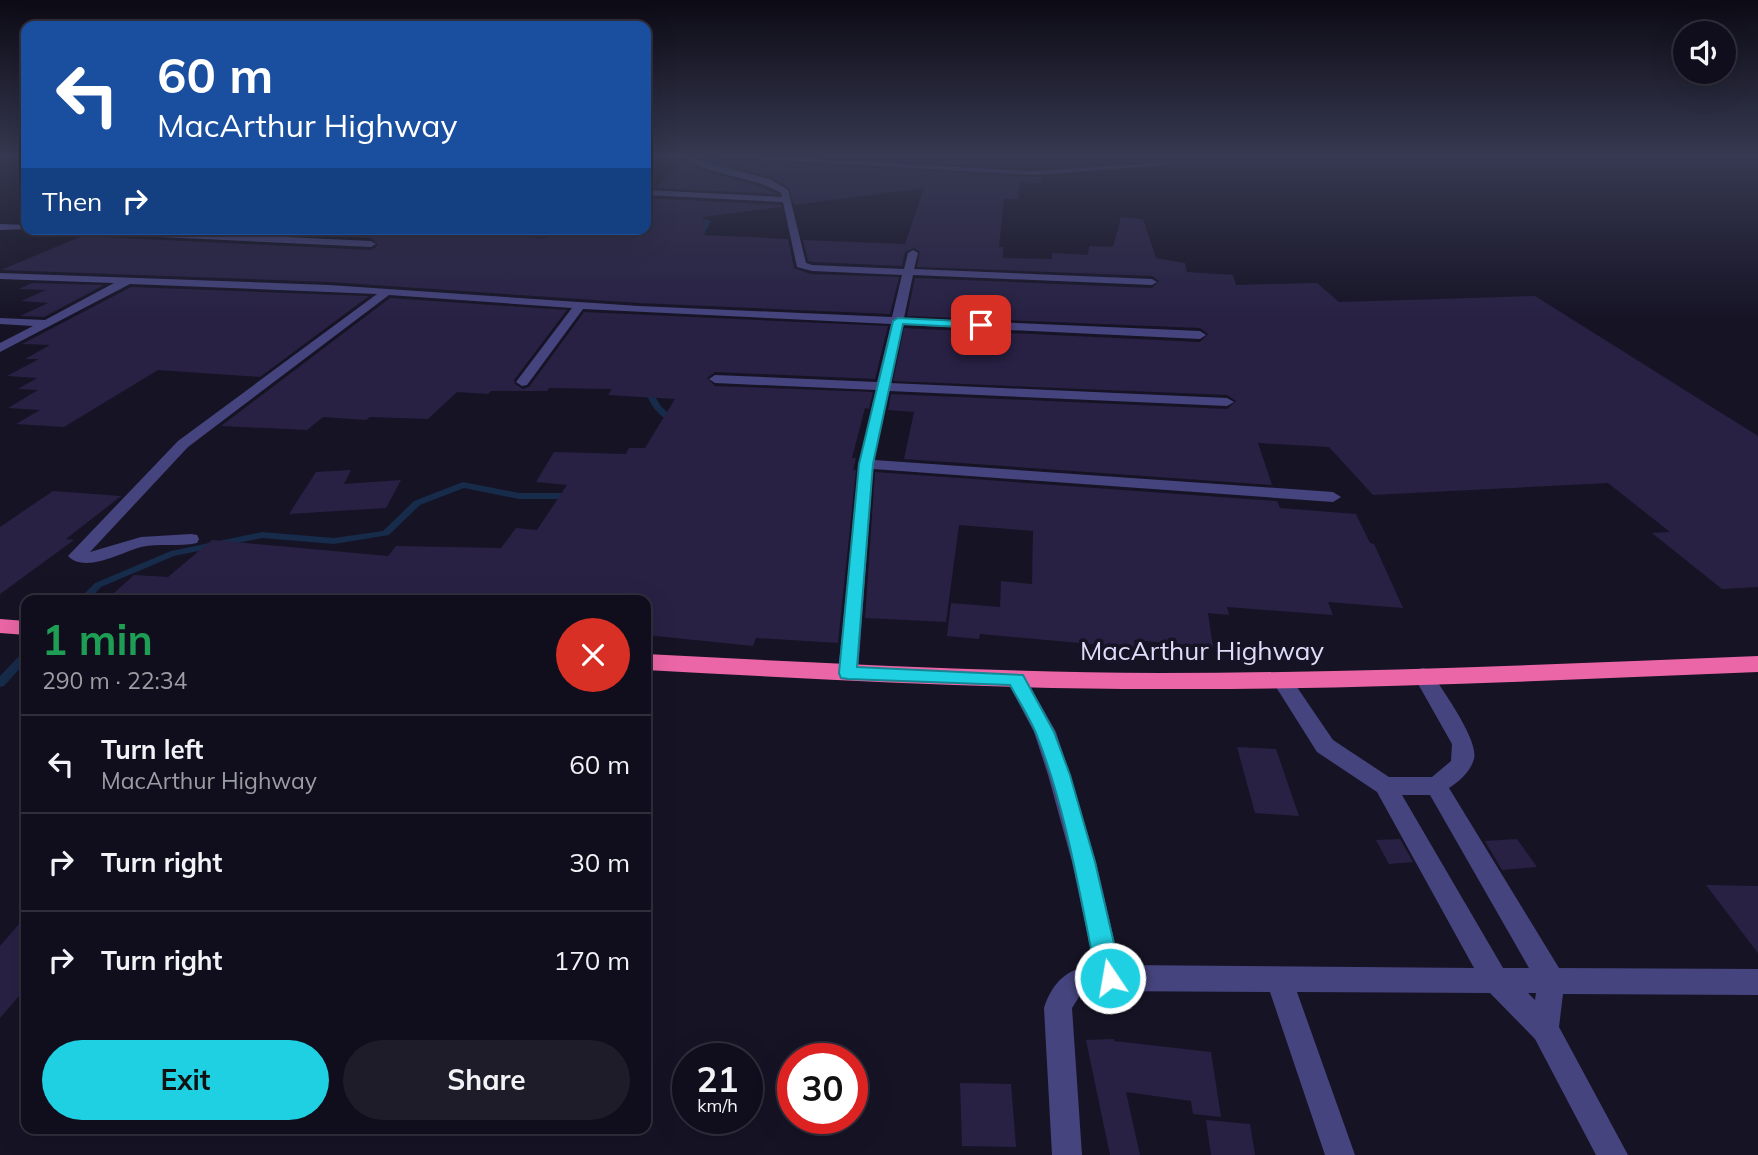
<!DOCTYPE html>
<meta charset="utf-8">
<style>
:root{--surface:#100e1c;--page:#1e1c29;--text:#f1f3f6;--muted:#9c9ca3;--line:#302e3b;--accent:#1fd0e3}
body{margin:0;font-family:Mulish,sans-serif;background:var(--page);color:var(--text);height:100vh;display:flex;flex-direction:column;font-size:26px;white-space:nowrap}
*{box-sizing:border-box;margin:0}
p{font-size:23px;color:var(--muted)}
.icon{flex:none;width:38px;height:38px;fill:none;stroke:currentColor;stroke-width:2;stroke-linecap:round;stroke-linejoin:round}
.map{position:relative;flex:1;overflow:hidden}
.details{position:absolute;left:21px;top:595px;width:630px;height:539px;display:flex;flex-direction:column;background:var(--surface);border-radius:14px;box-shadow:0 7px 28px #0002,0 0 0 2px var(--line)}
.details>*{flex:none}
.hud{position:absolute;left:21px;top:21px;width:630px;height:214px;border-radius:14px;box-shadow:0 7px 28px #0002,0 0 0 2px var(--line);background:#1a4fa0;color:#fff;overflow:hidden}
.controls{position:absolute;left:1673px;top:21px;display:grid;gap:14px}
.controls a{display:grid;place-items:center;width:63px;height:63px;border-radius:50%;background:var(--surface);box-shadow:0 7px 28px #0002,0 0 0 2px var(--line);font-size:35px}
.speed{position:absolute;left:672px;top:1043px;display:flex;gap:14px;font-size:35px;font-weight:700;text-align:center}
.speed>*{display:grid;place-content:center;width:91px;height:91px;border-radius:50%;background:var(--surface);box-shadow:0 7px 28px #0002,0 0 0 2px var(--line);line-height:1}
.speed small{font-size:18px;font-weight:400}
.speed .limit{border:10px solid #d22;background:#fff;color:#111}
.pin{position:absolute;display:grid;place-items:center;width:60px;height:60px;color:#fff;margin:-30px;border-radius:14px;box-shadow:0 4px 10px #0006}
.me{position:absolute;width:77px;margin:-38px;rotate:348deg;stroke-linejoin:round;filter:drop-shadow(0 0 5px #0008)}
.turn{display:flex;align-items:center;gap:24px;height:147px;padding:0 21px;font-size:32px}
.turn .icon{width:91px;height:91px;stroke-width:2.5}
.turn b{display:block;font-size:49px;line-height:60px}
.then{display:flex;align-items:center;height:66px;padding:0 21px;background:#0003;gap:14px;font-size:26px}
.round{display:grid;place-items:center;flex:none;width:74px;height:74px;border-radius:37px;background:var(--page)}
.summary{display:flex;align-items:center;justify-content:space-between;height:119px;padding:0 21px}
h1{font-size:42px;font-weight:700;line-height:52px;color:#1e9e55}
.cta{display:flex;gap:14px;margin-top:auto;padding:14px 21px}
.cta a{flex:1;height:80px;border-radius:42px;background:var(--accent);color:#111;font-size:28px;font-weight:700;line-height:80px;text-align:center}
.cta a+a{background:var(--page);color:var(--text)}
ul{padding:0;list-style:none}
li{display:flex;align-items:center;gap:21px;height:98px;padding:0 21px;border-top:2px solid var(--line)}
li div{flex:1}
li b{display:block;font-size:26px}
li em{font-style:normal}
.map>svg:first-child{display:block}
</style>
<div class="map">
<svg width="1758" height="1155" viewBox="0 0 1758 1155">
<rect width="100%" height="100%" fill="#161325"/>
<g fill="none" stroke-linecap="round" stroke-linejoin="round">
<g fill="#172b4a" fill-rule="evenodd">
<path d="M691 215 711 221 700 242 695 241 705 222 689 217Z"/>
<path d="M545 229H568L486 238 483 236 486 234Z"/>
<path d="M646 386H652C656 403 663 411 678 419V423C661 421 648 404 645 388Z"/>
<path d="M463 482 519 493H572L576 496 572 499H519L464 488 420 505 389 535 334 544 262 538 174 556 101 587 88 600H78L95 583 171 551 262 532 334 538 383 531 414 501Z"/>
<path d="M26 652V662L4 686 0 687V676L22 653Z"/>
</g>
</g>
<g fill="#282144">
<path d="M822 157H1042V168H1033Z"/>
<path d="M699 158 1042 177V183L1019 182V199H1004L999 247H1003V258L1052 259V253L1088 255 1089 246 1113 247 1121 217 1143 219 1156 258 1185 263 1187 272 1233 275 1236 285 1317 283 1339 302 1535 296 1758 436V587L1722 589 1652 533 1670 532 1608 483 1373 495 1329 447 1258 443 1272 485 904 459 914 412 888 410 891 394 1227 409 1236 401 1227 395 893 381 904 328 1200 342 1208 334 1200 328 907 316 915 278 1152 288 1159 281 1152 276 917 267 920 252 914 248 905 252 902 266 812 262 808 261 803 240 905 244 924 188 794 205 789 188 771 177Z"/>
<path d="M684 161 704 171 756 185 777 194 654 188Z"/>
<path d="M646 198 781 205V207L703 217 704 235 788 239 794 268 811 274 899 277 890 314 639 303 329 282 1 270 82 236 371 250 378 245 371 238 202 230 378 229 545 238 554 232 580 233 582 231 605 232 608 229H646Z"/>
<path d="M32 283 104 285 44 317 20 316 48 303 21 301 46 290 19 289Z"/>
<path d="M131 287 369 296 260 377 158 370 64 427 16 424 40 410 8 408 38 390 18 389 37 378 7 376 39 359H25L50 345 22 344Z"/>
<path d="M390 298 567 310 514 380 515 384 523 389 529 387 584 312 888 326 875 379 715 372 707 378 715 386 873 392 869 409 865 408 852 458H856L853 470H856L838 643 756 638 753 646 646 635V600H106L134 575 168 577 212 540 388 556 396 546 501 548 516 528 537 530 567 485 536 482 554 452 626 454 629 448H645L675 399 608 395 612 389 549 388 547 391H491L488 394 457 392 428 419 370 417 366 420 323 417 307 430 221 426Z"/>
<path d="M351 470 344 484 401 480 386 508 289 514 316 472Z"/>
<path d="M875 472 1277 501 1280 508 1356 514 1370 543 1374 544 1403 608 1328 602 1333 615 1227 607 1229 615 1208 613 1213 647 1134 640 1135 648 980 634 979 639 947 636 951 603 1000 607 1001 581 1032 584 1033 531 959 525 946 622 865 618Z"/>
<path d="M53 491 121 496 66 539 74 540 0 594V527Z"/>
<path d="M1237 747 1276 749 1299 816 1255 813Z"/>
<path d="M1400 839 1413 862 1389 864 1376 840Z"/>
<path d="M1517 839 1537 867 1502 870 1485 841Z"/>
<path d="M1706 885 1758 886V953Z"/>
<path d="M26 916V988L0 1018V946Z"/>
<path d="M1114 1039V1041L1211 1052 1221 1117 1193 1114 1191 1101 1126 1092 1140 1155H1110L1086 1040Z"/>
<path d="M960 1083 1011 1084 1016 1147 962 1146Z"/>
<path d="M1206 1120 1250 1124 1255 1155H1211Z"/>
</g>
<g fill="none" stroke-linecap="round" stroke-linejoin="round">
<g fill="#46447e" fill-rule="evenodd">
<path d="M683 157H693L700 161 770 179 788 190 806 263 812 265 904 269 908 253 913 250 918 253 914 269 1152 279 1157 282 1152 285 913 275 904 318 1200 331 1206 335 1200 339 902 325 890 383 1227 398 1234 402 1227 406 889 391 874 460 1333 492 1341 497 1333 502 873 469 858 673 855 678H841L838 673 859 464 876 390 715 383 709 379 715 375 877 382 891 324 583 309 527 385 522 386 516 382 572 308 389 295 188 447 90 552 141 537 191 534 197 535 199 539 197 543C179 547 159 543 141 547 122 552 85 574 68 556L178 441 377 294 130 284 0 352V343L33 326 0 324V318L45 320 114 283 0 279V273L329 285 639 306 892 317 902 275 812 271 797 267 783 202 646 195V190L782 197 781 193C752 175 707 176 683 157Z"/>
<path d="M721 157H771L1033 171 1163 163 1167 165 1033 175Z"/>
<path d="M0 224 26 225V229H30L0 230Z"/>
<path d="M48 229H118L371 241 376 244 371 247 53 232Z"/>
<path d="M1423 668 1430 670C1441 689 1479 739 1474 759 1470 772 1460 781 1449 788L1559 968 1758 969V995L1563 994 1559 1027 1628 1155H1596L1535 1039 1490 993 1297 992 1355 1155H1325L1270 992 1090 991 1079 997 1072 1008 1082 1155H1052L1044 1008C1052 983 1067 968 1094 965L1072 862 1048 775 1034 732 1006 679 1009 674H1023L1056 732 1070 775 1096 862 1120 965 1474 968 1377 792 1317 752 1271 679 1274 674H1288L1333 740 1389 777H1432L1451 761 1452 744 1413 675 1416 670ZM1402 795H1430L1529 968H1503ZM1528 993H1536L1535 1000Z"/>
</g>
<g fill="#eb66a6" fill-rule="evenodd">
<path d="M0 619 26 621V635L0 633Z"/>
<path d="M646 654C817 663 989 672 1160 673 1359 673 1559 664 1758 656V672C1559 680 1359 690 1160 689 988 689 817 679 646 670Z"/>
</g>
</g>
<linearGradient id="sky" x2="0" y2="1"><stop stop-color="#0c0a14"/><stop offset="0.49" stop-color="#363951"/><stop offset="1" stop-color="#363951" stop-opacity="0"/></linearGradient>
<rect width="1758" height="319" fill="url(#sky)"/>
<path fill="#1fd0e3" stroke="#148794" stroke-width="2" d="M898 318 981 322 986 325 981 328 903 324 873 464 857 667 1023 675 1054 732 1070 775 1095 862 1122 978 1118 986 1110 989 1101 986 1097 978C1080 897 1067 811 1036 733 1029 717 1019 701 1010 685L848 679 841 678 839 673 859 464 893 321Z"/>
<g text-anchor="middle" stroke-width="7" stroke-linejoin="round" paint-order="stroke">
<g font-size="26" fill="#dfdcfa" stroke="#161325">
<text x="1202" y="660">MacArthur Highway</text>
</g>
</g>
</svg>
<div class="controls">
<a><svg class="icon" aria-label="sound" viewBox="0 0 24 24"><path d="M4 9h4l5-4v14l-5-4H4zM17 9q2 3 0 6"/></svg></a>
</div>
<div class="speed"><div>21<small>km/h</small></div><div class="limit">30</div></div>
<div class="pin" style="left:981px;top:325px;background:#d93025"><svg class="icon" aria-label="arrive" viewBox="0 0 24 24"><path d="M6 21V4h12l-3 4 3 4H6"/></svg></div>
<svg class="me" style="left:1110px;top:978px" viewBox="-20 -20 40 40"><circle r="17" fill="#1fd0e3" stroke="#fff" stroke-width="3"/><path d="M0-11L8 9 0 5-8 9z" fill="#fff"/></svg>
<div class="hud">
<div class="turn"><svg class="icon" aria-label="left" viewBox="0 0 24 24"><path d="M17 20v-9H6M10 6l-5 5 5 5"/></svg><div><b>60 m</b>MacArthur Highway</div></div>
<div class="then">Then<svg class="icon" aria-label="right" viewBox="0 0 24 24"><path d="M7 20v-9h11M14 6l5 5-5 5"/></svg></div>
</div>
<section class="details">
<div class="summary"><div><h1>1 min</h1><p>290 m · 22:34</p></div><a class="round" style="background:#d93025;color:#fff"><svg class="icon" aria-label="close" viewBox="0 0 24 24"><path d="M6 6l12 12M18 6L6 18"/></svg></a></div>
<ul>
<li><svg class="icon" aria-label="left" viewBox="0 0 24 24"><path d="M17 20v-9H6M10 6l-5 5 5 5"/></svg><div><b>Turn left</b><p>MacArthur Highway</p></div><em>60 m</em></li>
<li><svg class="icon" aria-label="right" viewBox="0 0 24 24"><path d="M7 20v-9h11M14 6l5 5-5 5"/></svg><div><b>Turn right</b></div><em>30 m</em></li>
<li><svg class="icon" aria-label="right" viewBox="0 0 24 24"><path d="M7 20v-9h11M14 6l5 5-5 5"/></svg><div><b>Turn right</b></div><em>170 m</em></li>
</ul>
<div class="cta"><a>Exit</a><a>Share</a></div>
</section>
</div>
